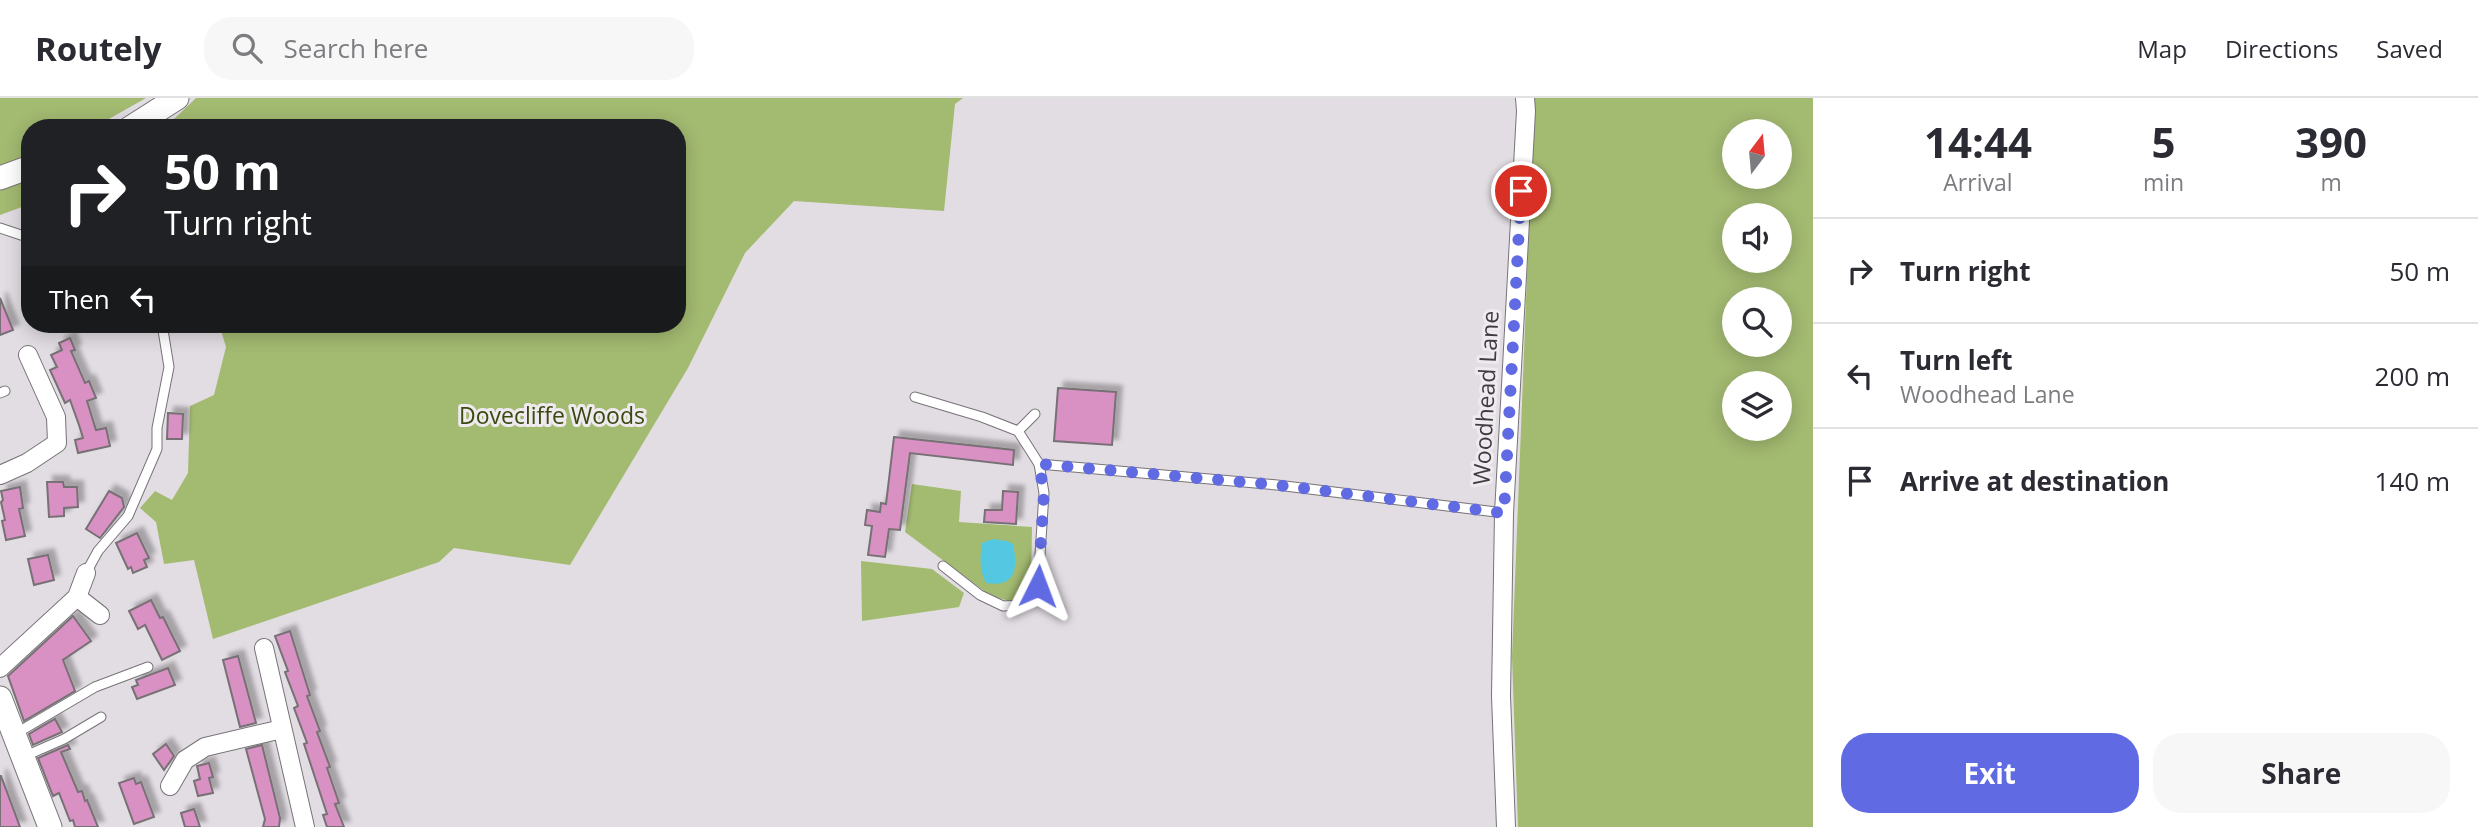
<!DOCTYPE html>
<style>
:root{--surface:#fff;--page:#f7f7f7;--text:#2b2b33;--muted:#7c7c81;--line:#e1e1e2;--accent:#606ae2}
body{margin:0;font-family:"Open Sans",sans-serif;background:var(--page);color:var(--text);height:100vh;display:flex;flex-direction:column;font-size:26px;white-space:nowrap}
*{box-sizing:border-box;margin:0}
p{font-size:23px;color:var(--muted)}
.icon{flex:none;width:38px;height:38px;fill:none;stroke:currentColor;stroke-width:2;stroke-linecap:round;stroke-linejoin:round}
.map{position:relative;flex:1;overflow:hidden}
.panel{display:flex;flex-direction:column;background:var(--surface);width:665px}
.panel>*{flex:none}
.banner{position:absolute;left:21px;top:21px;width:665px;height:214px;border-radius:28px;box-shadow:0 4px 18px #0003;background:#202124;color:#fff;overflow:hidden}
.needle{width:46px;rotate:16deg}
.fabs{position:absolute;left:1722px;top:21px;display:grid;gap:14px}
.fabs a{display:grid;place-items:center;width:70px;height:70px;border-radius:50%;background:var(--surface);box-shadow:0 4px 18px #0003;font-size:35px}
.pin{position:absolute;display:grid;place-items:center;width:60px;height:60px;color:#fff;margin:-30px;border:4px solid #fff;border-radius:50%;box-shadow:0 2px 7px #0007}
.me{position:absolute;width:77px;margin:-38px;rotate:3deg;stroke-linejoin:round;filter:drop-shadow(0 0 5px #0008)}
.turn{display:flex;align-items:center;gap:24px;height:147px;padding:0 28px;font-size:32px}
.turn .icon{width:91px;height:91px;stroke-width:2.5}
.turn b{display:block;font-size:49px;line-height:60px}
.then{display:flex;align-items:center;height:66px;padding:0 28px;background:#0003;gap:14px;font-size:26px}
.eta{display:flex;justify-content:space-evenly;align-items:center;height:119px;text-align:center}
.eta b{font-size:42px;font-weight:700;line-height:49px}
.button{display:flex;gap:14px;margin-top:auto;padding:14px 28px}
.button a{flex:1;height:80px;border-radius:28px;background:var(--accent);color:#fff;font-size:28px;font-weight:700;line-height:80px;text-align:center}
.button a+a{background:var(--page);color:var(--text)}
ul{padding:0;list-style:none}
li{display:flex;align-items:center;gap:21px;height:105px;padding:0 28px;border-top:2px solid var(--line)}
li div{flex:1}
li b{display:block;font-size:26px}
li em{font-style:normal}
header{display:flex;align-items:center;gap:42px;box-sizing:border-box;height:98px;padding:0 35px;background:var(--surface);border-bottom:2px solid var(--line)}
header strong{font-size:33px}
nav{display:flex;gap:38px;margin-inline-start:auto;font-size:24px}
.search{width:490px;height:63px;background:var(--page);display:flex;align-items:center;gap:18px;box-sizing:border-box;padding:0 24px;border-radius:28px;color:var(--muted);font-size:26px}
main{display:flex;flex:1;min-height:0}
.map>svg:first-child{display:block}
</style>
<header>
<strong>Routely</strong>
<div class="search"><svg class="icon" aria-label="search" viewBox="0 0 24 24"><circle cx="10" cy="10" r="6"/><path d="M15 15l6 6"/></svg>Search here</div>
<nav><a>Map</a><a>Directions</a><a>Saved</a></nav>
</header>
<main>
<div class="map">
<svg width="1813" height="729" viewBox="0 0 1813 729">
<defs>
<filter id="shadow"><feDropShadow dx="6" dy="-6" stdDeviation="2" flood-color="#0004"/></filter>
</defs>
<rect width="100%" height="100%" fill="#e2dde3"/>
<g fill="#a3ba71" fill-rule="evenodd">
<path d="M0 0H146L93 30H30V58L0 71Z"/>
<path d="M196 0H963L955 6 944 113 794 103 745 155 688 270 570 467 454 450 439 464 213 541 194 462 164 466 156 424 140 410 155 393 172 402 188 375 190 308 214 297 226 249 219 226H677V30H154L175 20Z"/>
<path d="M1534 0H1813V729H1518L1512 559ZM1734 33H1780V79H1734ZM1734 117H1780V163H1734ZM1734 201H1780V247H1734ZM1734 285H1780V331H1734Z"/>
<path d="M30 78V106L0 117V87Z"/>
<path d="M912 386 961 393 959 424 1032 429 1031 486 1027 498 1013 504 991 498 905 434Z"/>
<path d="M861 463 932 471 964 495 959 509 862 523Z"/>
</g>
<path fill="#54c8e3" d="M993 441 1007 443 1013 446C1018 470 1016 490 986 485 979 471 980 460 982 445Z"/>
<g fill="#d990c3" stroke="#777175" stroke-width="2" filter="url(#shadow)">
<path d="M0 200 13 232 0 237Z"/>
<path d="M70 240 75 252 71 253 85 285 89 283 96 300 87 303 96 332 106 330 110 348 78 355 75 342 83 340 79 327 70 302 65 305 50 272 57 269 51 257 62 252 59 245Z"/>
<path d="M1058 290 1116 294 1112 347 1054 343Z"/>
<path d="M168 315 183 316 182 341H167Z"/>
<path d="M894 339 1014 352 1013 367 910 355 900 432 889 431 885 459 868 457 872 428 865 427 867 412 880 414 881 405 886 406Z"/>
<path d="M47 384H63L64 389H77L78 409 64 410V418L49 419Z"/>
<path d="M20 389 23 410 19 411 25 438 6 442 2 423 5 422 1 404 3 402 1 393Z"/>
<path d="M109 393 122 400 124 409 100 440 86 431Z"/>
<path d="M1003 393 1018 394 1016 426 984 424 985 412H1002Z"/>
<path d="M137 435 149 460 144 462 147 469 133 475 131 469 128 471 116 445Z"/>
<path d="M48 457 54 482 34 487 28 461Z"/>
<path d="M151 502 160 520 163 519 180 553 162 562 145 527 138 531 129 513Z"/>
<path d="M73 518 91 543 63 562 75 593 24 623 8 578Z"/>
<path d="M290 533 310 597 307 598 320 633 317 634 330 669 327 670 339 705 335 706 344 729H327L323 717 327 716 304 646 307 645 294 610 298 608 285 574 288 573 275 538Z"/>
<path d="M238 558 256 625 240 629 223 562Z"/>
<path d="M168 570 175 587 137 601 132 589 138 587 136 582Z"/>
<path d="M55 621 62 634 33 647 29 636Z"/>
<path d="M166 646 174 658 164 672 153 656Z"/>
<path d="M68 647 70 651 61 654 78 694 82 693 85 703 87 702 98 729H75L73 722 70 723 59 695 53 698 38 660Z"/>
<path d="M262 647 280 720 279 729H263L265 721 246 651Z"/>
<path d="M209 665 213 679 209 680 213 695 198 698 194 683 200 681 197 668Z"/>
<path d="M0 678H1L20 729H0Z"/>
<path d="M134 680 136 686 141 684 154 719 134 726 119 685Z"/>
<path d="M194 711 200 729H185L181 715Z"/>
</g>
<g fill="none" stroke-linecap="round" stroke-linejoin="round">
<g stroke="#777378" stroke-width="11">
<g id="service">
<path d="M0 130 30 140"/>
<path d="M0 295 5 293"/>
<path d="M915 299 982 319 1018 333 1039 366"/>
<path d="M1018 333 1035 316"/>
<path d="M943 468 980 497 1003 508 1025 507 1038 488 1044 395 1039 366 1277 387 1504 415"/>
<path d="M86 475 98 453 128 418 157 351V330L169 269 162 226"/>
<path d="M15 636 95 589 148 569"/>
<path d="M23 659 64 641 101 619"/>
</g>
</g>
<g stroke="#777378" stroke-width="20">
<g id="minor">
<path d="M0 377 27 365 57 345 56 319 28 257"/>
<path d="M77 499 100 517"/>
<path d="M264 550 305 729"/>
<path d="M0 570 77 499 86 475"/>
<path d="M170 688 185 662 205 649 282 631"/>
<path d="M1506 729 1501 598 1504 415 1526 13 1525 0"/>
</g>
</g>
<g stroke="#777378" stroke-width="25">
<g id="tertiary">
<path d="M130 30 177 0"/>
<path d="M0 80 30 69"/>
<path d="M0 600 50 729"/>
</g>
</g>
<use href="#service" stroke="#fff" stroke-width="9"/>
<use href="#minor" stroke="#fff" stroke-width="18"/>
<use href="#tertiary" stroke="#fff" stroke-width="23"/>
</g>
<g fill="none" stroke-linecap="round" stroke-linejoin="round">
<path stroke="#606ae2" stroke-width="12" stroke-dasharray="0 21.6" d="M1038 488 1044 395 1039 366 1277 387 1504 415 1521 93"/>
</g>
<g text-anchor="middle" stroke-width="6" stroke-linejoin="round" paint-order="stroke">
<g font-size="23" fill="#3e3c3e" stroke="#efeaf0">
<text transform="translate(1486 300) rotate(-87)" y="8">Woodhead Lane</text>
</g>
<g font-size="23" fill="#3a490d" stroke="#efeaf0">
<text x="552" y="326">Dovecliffe Woods</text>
</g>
</g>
</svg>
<div class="fabs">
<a><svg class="needle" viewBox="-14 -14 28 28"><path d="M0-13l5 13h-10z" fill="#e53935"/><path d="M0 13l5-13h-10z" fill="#7c7c81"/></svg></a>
<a><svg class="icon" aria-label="sound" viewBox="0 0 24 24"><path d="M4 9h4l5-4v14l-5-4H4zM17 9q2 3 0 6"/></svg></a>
<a><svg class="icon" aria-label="search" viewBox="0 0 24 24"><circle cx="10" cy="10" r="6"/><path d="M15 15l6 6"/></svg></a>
<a><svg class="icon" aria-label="layers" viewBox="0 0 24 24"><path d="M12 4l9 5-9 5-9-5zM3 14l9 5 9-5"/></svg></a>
</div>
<div class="pin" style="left:1521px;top:93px;background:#d93025"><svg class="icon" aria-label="arrive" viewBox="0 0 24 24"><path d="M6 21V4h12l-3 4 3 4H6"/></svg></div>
<svg class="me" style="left:1038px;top:488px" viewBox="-20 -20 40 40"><path d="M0-17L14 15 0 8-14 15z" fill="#606ae2" stroke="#fff" stroke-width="4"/></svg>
<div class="banner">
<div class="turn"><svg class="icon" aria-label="right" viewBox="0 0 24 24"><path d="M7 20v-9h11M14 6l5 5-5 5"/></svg><div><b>50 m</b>Turn right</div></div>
<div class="then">Then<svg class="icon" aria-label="left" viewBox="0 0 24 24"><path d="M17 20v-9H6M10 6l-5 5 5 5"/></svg></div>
</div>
</div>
<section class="panel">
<div class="eta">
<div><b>14:44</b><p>Arrival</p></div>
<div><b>5</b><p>min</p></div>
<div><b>390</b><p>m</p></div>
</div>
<ul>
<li><svg class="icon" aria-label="right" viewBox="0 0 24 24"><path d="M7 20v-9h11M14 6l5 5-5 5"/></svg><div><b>Turn right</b></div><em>50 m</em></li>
<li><svg class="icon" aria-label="left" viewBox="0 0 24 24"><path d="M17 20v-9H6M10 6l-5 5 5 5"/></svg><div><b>Turn left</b><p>Woodhead Lane</p></div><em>200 m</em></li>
<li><svg class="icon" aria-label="arrive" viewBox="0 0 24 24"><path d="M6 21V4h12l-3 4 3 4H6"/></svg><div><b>Arrive at destination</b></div><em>140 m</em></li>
</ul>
<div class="button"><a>Exit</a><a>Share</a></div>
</section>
</main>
